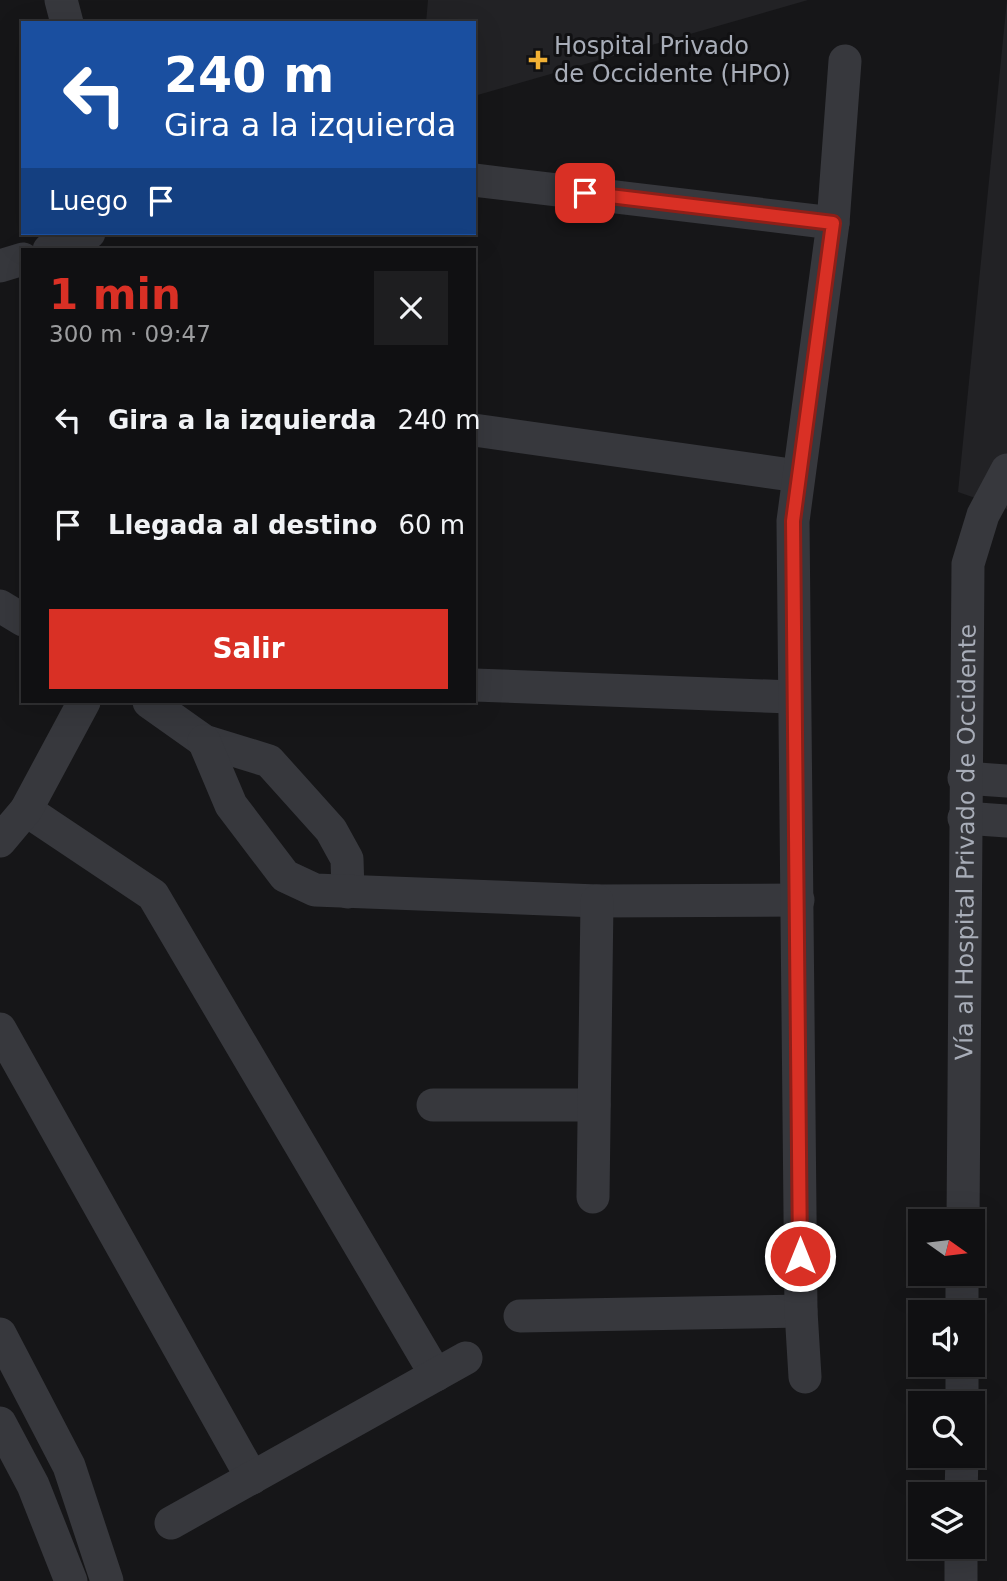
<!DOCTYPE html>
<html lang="es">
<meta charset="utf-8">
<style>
:root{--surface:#101012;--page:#1e1e20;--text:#f1f3f6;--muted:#9c9d9f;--line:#303032;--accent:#d93025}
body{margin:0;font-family:"DejaVu Sans",sans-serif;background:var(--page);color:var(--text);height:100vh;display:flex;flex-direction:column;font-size:26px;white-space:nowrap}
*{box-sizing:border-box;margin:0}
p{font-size:23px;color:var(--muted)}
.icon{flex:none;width:38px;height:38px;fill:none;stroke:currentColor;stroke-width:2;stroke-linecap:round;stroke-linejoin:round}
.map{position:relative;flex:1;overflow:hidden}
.side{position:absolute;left:21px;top:248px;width:455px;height:455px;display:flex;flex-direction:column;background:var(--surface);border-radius:0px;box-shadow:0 7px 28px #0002,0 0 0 2px var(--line)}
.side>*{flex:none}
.hud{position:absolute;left:21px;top:21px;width:455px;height:214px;border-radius:0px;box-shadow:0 7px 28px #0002,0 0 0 2px var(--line);background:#1a4fa0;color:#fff;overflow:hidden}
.needle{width:46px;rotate:104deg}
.buttons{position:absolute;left:908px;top:1209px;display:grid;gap:14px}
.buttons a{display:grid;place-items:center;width:77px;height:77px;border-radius:0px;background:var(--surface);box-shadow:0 7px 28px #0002,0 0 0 2px var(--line);font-size:35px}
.pin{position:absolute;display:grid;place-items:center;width:60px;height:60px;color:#fff;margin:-30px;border-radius:14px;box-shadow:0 4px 10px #0006}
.me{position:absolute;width:77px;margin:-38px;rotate:0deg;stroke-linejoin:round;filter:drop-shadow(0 0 5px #0008)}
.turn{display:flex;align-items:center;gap:24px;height:147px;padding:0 28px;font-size:32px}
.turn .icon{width:91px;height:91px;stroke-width:2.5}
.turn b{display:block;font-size:49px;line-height:60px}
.then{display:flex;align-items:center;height:66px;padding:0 28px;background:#0003;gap:14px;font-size:26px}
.round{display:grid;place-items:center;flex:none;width:74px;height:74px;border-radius:0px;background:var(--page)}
.summary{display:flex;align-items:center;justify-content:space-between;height:119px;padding:0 28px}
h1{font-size:42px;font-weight:700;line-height:52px;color:var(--accent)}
.action{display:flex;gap:14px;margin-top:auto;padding:14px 28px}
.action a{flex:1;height:80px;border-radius:0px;background:var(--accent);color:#fff;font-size:28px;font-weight:700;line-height:80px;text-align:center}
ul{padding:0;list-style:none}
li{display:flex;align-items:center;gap:21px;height:105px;padding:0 28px}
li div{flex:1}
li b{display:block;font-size:26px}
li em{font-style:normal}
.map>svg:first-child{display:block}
</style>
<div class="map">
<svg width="1007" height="1581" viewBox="0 0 1007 1581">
<rect width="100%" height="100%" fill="#161618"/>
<g fill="#222225">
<path d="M428 0H808L474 96V23H426Z"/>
<path d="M1007 0V509L958 492Z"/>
</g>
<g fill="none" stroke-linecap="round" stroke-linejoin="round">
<g stroke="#37383d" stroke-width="33">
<path d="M61 0 67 23"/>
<path d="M474 180 833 223"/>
<path d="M49 250 89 233"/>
<path d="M0 266 23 259"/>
<path d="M474 430 798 476"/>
<path d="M0 606 23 620"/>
<path d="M474 685 792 697"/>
<path d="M149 702 204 741 269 761 331 830 347 859 348 892"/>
<path d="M204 741 231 805 285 876 315 890 597 901 798 900"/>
<path d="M964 778 1007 781"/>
<path d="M26 810 153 895 436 1375"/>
<path d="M964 818 1007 821"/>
<path d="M0 841 26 810 84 702"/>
<path d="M0 1029 252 1478"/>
<path d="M433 1105H594"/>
<path d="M593 1197 597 901"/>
<path id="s1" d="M963 1222 968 564 983 515 1007 470"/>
<path d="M962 1312V1274"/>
<path d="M520 1316 801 1311"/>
<path d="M0 1334 69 1466 107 1581"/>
<path d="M805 1377 801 1311 793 521 833 223 845 61"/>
<path d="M962 1404V1365"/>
<path d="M0 1423 33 1485 71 1581"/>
<path d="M961 1494 962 1456"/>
<path d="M171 1523 466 1358"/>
<path d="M961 1581V1547"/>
</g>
</g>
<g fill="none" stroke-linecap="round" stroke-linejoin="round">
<g stroke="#8d1f18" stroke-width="18">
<path id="route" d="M585 193 833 223 793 521 800 1256"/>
</g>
<use href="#route" stroke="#d93025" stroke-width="12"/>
</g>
<path fill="#f2b134" stroke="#111113" stroke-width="2.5" d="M534.5 49.5h7v7h7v7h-7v7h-7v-7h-7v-7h7z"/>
<g text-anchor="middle" stroke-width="6" stroke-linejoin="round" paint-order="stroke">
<g font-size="24" fill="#a8adb8" stroke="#111113" text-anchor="start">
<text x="554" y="54">Hospital Privado<tspan x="554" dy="28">de Occidente (HPO)</tspan></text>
</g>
<g font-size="24" fill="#a8adb8" stroke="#111113">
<text dy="8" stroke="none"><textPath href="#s1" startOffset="380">Vía al Hospital Privado de Occidente</textPath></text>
</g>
</g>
</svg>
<div class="buttons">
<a><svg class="needle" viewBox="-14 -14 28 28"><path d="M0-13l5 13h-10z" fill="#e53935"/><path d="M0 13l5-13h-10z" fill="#9c9d9f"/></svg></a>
<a><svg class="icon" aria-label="sound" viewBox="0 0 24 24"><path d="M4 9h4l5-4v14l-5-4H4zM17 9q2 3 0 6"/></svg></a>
<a><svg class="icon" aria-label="search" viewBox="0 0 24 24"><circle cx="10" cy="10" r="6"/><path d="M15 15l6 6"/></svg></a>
<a><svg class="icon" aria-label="layers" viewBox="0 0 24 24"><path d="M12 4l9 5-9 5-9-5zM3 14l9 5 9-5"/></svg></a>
</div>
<div class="pin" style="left:585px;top:193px;background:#d93025"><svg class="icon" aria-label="arrive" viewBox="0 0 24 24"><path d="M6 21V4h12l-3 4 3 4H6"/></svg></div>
<svg class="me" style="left:800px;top:1256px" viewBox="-20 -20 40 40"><circle r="17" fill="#d93025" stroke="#fff" stroke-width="3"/><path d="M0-11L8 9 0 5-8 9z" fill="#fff"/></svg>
<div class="hud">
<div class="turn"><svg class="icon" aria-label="left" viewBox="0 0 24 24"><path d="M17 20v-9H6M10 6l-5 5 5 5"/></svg><div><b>240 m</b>Gira a la izquierda</div></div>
<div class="then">Luego<svg class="icon" aria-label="arrive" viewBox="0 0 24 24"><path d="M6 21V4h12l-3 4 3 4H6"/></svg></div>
</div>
<section class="side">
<div class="summary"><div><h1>1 min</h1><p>300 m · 09:47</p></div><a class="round"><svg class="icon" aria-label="close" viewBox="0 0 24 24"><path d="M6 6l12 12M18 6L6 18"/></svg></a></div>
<ul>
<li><svg class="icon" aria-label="left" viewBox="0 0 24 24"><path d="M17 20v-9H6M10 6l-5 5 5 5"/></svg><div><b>Gira a la izquierda</b></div><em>240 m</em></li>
<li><svg class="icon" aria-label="arrive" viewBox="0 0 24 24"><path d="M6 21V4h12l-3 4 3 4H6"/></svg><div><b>Llegada al destino</b></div><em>60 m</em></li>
</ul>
<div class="action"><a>Salir</a></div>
</section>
</div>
